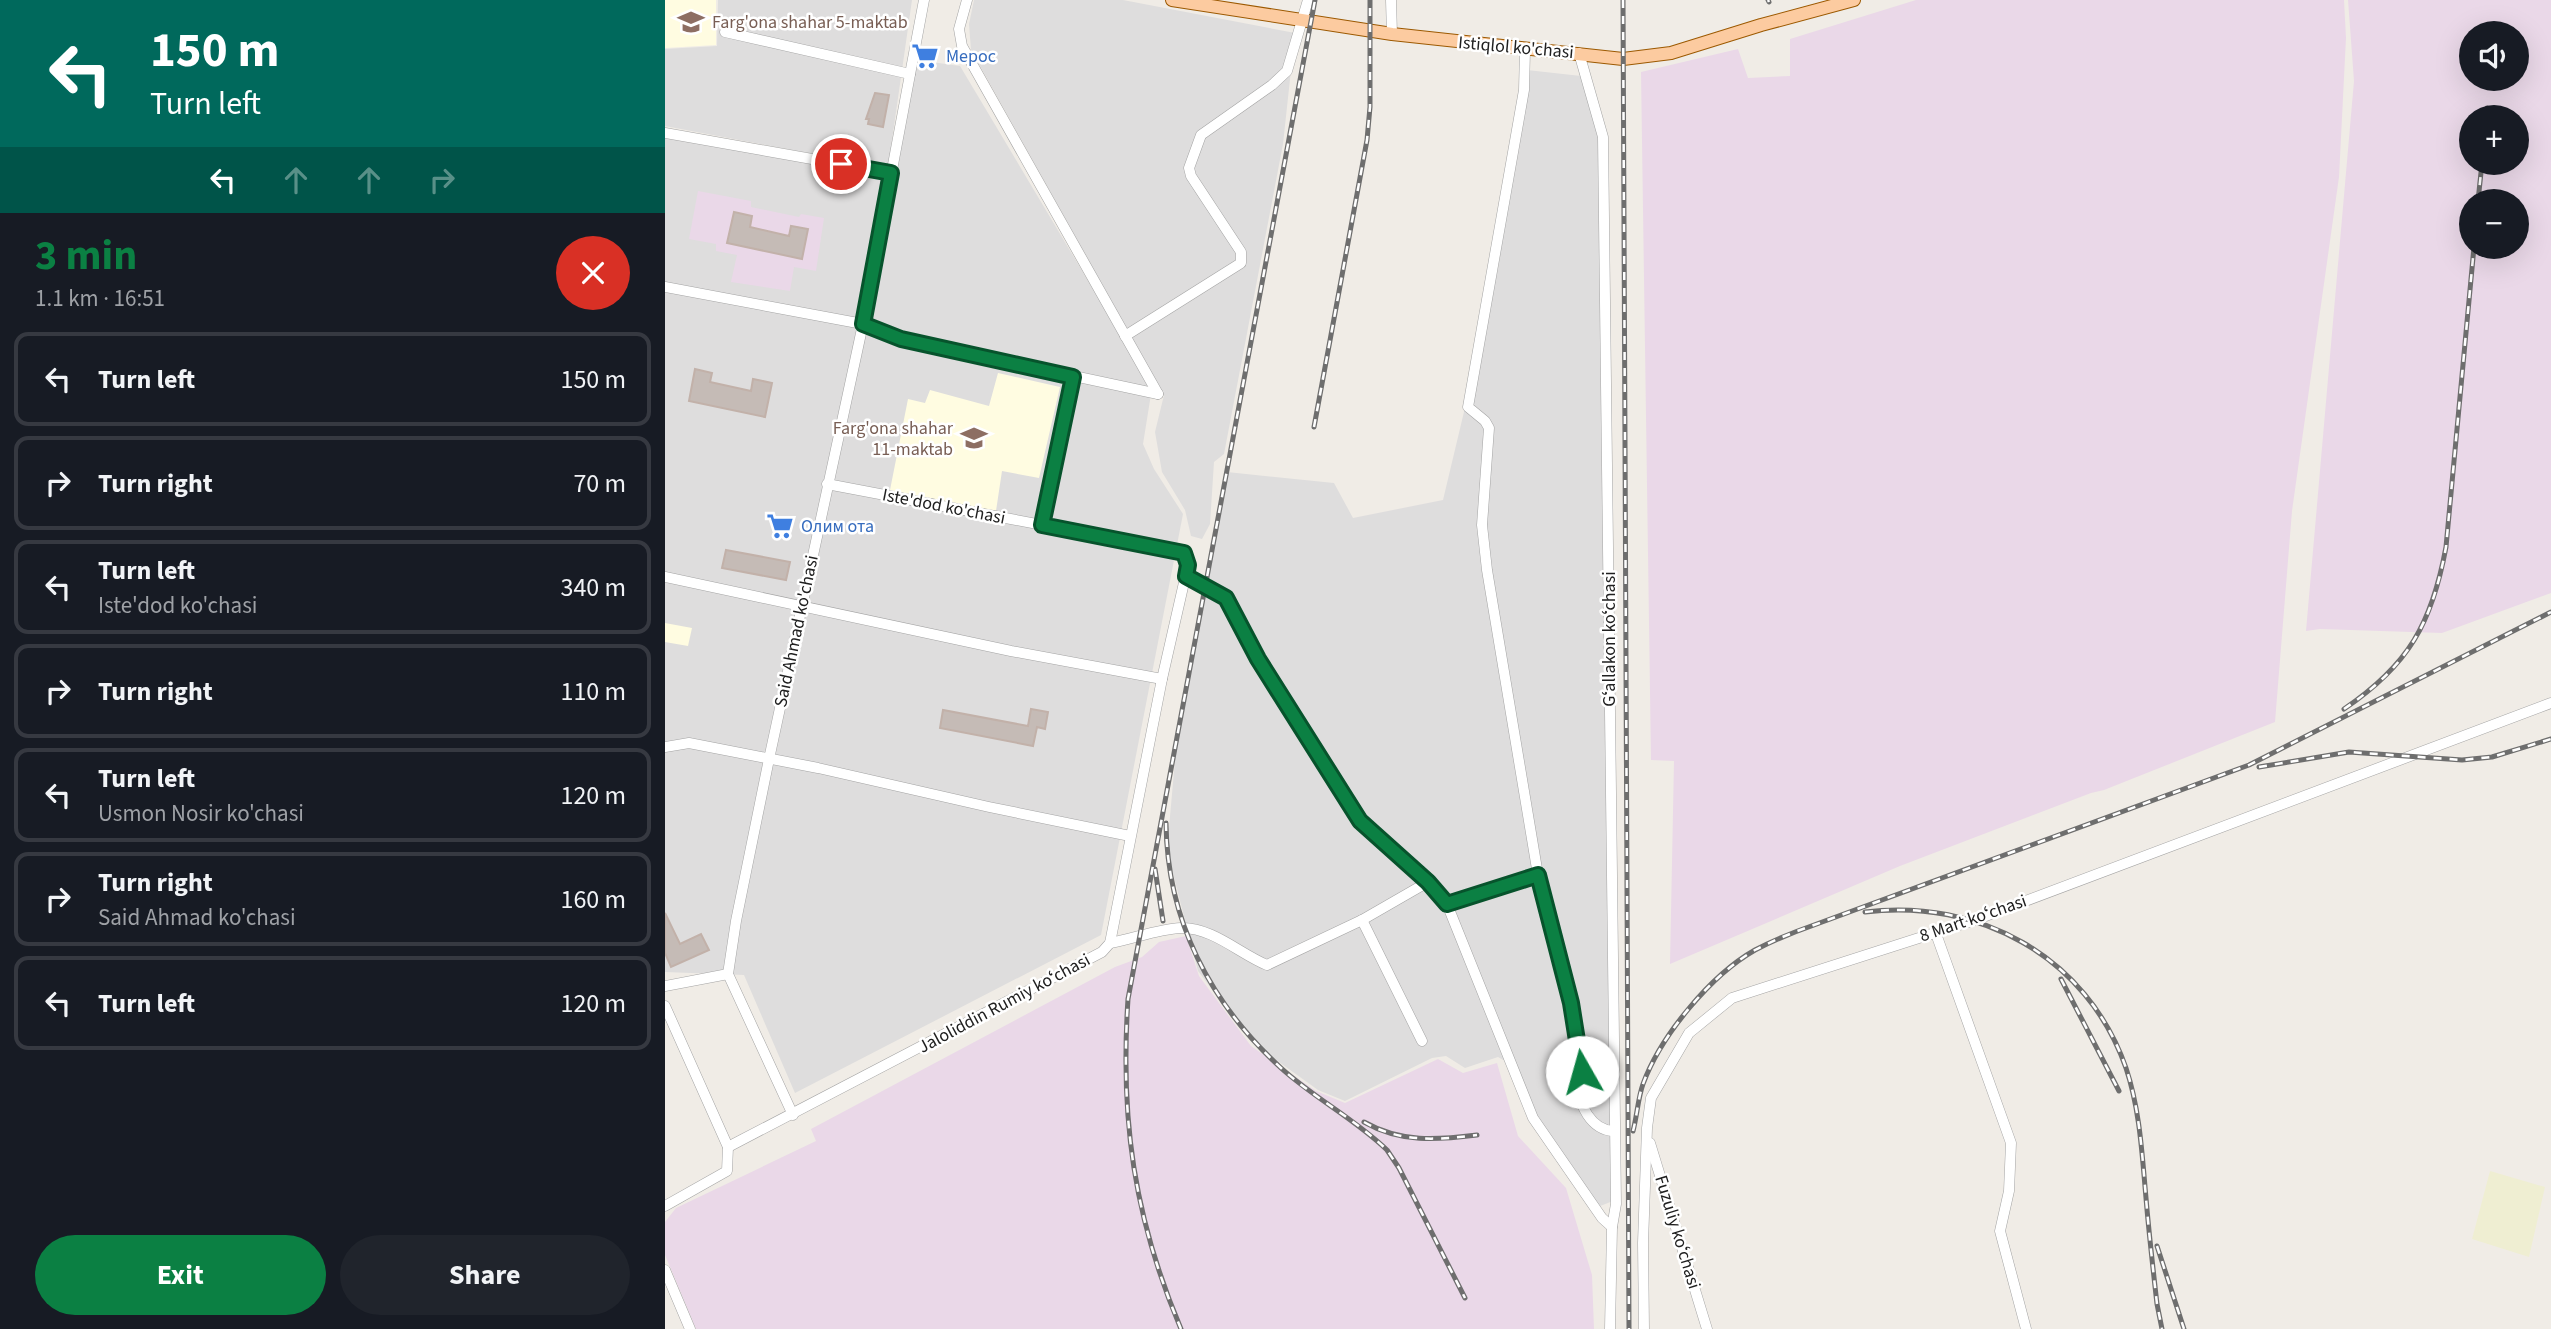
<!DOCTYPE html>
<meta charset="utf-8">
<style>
:root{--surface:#171b24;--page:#20242c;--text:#f1f3f6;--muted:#9ea1a6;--line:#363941;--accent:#0b8043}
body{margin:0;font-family:"Source Sans 3",sans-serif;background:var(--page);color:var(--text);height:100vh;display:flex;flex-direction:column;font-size:26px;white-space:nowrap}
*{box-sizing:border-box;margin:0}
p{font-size:23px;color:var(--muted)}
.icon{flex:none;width:38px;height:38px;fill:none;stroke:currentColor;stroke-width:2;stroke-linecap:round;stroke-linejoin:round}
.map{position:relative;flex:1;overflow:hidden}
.sheet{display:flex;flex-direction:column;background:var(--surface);width:665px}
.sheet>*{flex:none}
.guide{background:#00695c;color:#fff;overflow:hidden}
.buttons{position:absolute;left:1794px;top:21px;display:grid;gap:14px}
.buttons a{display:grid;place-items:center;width:70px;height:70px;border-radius:50%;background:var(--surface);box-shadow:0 7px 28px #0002;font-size:35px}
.pin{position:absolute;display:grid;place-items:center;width:60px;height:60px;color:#fff;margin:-30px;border:4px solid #fff;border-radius:50%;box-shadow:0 2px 7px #0007}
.me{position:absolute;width:77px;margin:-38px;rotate:353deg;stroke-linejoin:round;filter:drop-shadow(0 0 5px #0008)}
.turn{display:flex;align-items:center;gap:24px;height:147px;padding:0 35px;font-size:32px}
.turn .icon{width:91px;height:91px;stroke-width:2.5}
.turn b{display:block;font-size:49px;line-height:60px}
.lanes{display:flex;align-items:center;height:66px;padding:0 35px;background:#0003;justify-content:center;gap:35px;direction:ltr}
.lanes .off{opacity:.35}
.round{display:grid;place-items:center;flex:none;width:74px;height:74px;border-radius:37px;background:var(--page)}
.summary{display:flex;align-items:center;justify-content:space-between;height:119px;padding:0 35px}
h1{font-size:42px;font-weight:700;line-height:52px;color:var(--accent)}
.cta{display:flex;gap:14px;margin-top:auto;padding:14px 35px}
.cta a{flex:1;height:80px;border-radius:42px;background:var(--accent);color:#fff;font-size:28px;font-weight:700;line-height:80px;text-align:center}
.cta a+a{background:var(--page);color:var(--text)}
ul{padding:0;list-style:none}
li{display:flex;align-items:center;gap:21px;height:94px;margin:0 14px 10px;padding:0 21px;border:4px solid var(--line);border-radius:14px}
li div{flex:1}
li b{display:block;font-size:26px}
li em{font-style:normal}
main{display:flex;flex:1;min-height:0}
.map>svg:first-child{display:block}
</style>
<main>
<section class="sheet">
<div class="guide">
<div class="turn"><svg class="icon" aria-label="left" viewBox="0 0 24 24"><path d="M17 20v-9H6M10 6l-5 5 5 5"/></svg><div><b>150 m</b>Turn left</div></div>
<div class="lanes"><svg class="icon" aria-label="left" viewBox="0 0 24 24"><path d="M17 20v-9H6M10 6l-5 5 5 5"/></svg><svg class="icon off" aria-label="ahead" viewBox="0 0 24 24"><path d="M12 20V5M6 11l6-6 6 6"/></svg><svg class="icon off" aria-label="ahead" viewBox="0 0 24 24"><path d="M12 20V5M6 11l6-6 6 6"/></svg><svg class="icon off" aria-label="right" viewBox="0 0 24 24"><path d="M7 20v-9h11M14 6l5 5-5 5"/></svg></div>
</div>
<div class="summary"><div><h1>3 min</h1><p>1.1 km · 16:51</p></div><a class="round" style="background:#d93025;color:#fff"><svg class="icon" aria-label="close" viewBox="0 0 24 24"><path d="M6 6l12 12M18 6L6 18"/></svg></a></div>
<ul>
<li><svg class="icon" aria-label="left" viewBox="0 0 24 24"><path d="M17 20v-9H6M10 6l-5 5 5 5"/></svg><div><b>Turn left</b></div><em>150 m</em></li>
<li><svg class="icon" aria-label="right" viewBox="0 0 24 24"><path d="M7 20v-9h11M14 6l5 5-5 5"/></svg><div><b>Turn right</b></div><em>70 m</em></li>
<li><svg class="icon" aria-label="left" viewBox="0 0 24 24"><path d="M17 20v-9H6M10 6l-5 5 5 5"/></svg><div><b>Turn left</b><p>Iste'dod ko'chasi</p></div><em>340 m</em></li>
<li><svg class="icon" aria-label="right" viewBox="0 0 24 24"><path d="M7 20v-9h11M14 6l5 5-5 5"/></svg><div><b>Turn right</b></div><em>110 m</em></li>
<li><svg class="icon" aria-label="left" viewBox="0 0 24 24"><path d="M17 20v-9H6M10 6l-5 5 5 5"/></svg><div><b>Turn left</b><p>Usmon Nosir ko'chasi</p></div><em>120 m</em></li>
<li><svg class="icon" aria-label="right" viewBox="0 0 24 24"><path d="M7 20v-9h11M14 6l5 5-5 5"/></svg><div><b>Turn right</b><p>Said Ahmad ko'chasi</p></div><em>160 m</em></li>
<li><svg class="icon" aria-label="left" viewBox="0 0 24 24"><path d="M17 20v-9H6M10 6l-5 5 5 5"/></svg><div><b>Turn left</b></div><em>120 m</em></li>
</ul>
<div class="cta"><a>Exit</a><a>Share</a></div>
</section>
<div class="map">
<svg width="1886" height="1329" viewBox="0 0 1886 1329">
<rect width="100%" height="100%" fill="#f0ece6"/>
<g fill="#dedddd">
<path d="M53 0H247L223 168 0 126V49L52 46Z"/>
<path d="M309 0H458L630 33 618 144 559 454 549 462 545 524 537 539 526 536 520 510 497 472 490 432 499 395 306 50 304 24Z"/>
<path d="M252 60 295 66 487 388 478 444 489 469 518 514 436 935 130 1093 79 975 0 972V132L230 181Z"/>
<path d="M862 70 916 76 937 135 948 1201 925 1210 868 1121 840 1061 833 1057 800 1068 781 1056 767 1058 680 1101 653 1090 589 1044 533 971 502 850 512 738 562 472 669 483 688 518 778 500 833 269Z"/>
</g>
<g fill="#ead8e8" fill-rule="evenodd">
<path d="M1251 0H1679L1681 38 1674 177 1627 511 1610 722 1439 790 1426 793 1235 866 1005 964 1009 761 986 760 976 72 1073 49 1083 78 1125 76V39Z"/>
<path d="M1683 0H1886V593L1777 633 1655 629 1641 631 1689 81ZM1852 33V79H1806V33ZM1852 117V163H1806V117ZM1852 201V247H1806V201Z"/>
<path d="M33 191 86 201V207L134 217 136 214 159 218 151 271 129 267 125 291 66 282 72 255 51 251V244L24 239Z"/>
<path d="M521 936 534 976 586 1046 651 1091 680 1103 773 1059 798 1073 832 1063 853 1136 901 1188 927 1275 929 1329H31L0 1255V1222L11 1208 151 1141 146 1129 450 967 477 957 494 942Z"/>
</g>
<g fill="#fffce1">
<path d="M0 0H51V45L0 48Z"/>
<path d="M333 373 395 387 374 478 337 471 331 511 225 490 243 399 260 403 265 390 324 406Z"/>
<path d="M0 623 27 628 23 646 0 642Z"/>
</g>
<path fill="#efeed2" d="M1825 1171 1880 1187 1864 1257 1807 1239Z"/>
<g fill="#c5bbb6" stroke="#c2b1a9" stroke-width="2">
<path d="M210 93 224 95 218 127 203 124 204 119H201Z"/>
<path d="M69 212 87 216 85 227 124 236 126 226 143 229 137 259 62 243Z"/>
<path d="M30 369 47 373 45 382 86 391 88 379 107 383 100 417 24 401Z"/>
<path d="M61 550 125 562 121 580 57 568Z"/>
<path d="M366 709 383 712 380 729 372 727 368 746 275 728 278 710 363 726Z"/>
<path d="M0 913 15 944 36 934 44 950 6 967 0 953Z"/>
</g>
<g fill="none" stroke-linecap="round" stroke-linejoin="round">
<g stroke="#a4a4a4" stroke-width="11">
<g id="minor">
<path d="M302 0 294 29 297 46 493 394"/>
<path d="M726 0 727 34"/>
<path d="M60 32 245 74"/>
<path d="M860 50 859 90 803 407 820 421 824 428 817 525 822 570 873 875 906 1003 917 1074 908 1080C915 1101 923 1130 949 1131"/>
<path d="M914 53 938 137 951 1204 947 1227 945 1329"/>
<path d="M0 133 226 173"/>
<path d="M0 287 198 324 236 339 493 394"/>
<path d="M460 336 576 263V252L526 176 524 168 536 135 607 85 622 71 643 0"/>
<path d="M377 525 408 377"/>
<path d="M521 576 561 598 593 659 695 821 763 882 782 904 868 1118 937 1218 947 1227"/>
<path d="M0 577 346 651 497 679"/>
<path d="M0 747 24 743 153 768 324 807 465 836"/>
<path d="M782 904 873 875"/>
<path d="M697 920 757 1041"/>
<path d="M1270 931 1346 1143 1344 1191 1335 1231 1361 1329"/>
<path d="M445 943C468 939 493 929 516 928 547 927 575 954 602 965L697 920 763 882"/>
<path d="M0 986 63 974"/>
<path d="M0 1006 63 1147 62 1171 0 1206"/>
<path d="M128 1115 63 974 71 921 104 759 198 324 259 0"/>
<path d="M985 1143 1042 1329"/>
<path d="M63 1147 437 952 445 943 497 679 523 565 522 557 514 551 162 484"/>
<path d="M0 1270 25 1329"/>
<path d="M979 1329 978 1243 982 1128 986 1098 1024 1033 1067 998 1310 920 1886 703"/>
</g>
</g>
<g stroke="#9c5900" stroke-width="14">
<path id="major" d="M507 0 727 34 958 59 1006 53 1096 25 1189 0"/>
</g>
<use href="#minor" stroke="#fff" stroke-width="10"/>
<use href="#major" stroke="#fccba0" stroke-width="12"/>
<g stroke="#6e6e6e" stroke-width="5">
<g id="rail">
<path d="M958 0 964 1329"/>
<path d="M1103 0 1104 2"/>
<path d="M1821 117 1822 108"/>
<path d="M1813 201 1817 163"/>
<path d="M649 427 702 140 705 107V0"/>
<path d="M1679 709C1744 665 1767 623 1781 547L1809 247"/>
<path d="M1594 767 1684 752 1797 760 1827 757 1886 739"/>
<path d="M501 823C502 920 545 1003 616 1068 649 1098 690 1119 722 1150L734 1168 800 1298"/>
<path d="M490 869 498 921"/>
<path d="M1200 912C1313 898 1422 956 1461 1068 1475 1110 1477 1154 1481 1198 1484 1234 1488 1269 1492 1304L1497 1329"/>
<path d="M1396 979 1454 1091"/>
<path d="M699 1122C736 1143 772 1140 812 1135"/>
<path d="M968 1131C972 1116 973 1098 978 1084 996 1035 1046 975 1090 950 1109 940 1129 932 1149 925L1584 765 1886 612"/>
<path d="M1492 1246 1519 1329"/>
<path d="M516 1329C469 1218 455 1119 463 999L650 0"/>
</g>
</g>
<use href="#rail" stroke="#fff" stroke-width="2.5" stroke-dasharray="8" stroke-linecap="butt"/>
</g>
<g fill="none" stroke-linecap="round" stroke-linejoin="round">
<g stroke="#07532c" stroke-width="18">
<path id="route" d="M176 164 226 173 198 324 236 339 408 377 377 525 519 553 523 565 521 576 561 598 593 659 695 821 763 882 782 904 873 875 906 1003 917 1072"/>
</g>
<use href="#route" stroke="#0b8043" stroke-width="12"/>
</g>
<defs>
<g id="school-bare" transform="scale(2.1)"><path d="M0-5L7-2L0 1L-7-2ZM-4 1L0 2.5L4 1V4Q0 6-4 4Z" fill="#8d6e63" stroke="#fff" stroke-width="2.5" paint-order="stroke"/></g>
<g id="supermarket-bare" transform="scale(2.1)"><path d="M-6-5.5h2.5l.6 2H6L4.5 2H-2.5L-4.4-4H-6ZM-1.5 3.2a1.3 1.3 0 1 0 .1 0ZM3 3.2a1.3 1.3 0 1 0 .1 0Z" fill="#3f7fe0" stroke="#fff" stroke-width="2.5" paint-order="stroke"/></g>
</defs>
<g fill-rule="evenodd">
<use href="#school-bare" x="26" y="22"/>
<use href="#supermarket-bare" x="260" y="56"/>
<use href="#school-bare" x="309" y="438"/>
<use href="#supermarket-bare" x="115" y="526"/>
</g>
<g text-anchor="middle" stroke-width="5" stroke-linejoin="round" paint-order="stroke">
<g font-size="18" fill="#785e54" stroke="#fff" text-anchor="start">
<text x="47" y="28">Farg'ona shahar 5-maktab</text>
<text x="288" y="434" text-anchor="end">Farg'ona shahar<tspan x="288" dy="21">11-maktab</tspan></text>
</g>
<g font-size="18" fill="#202020" stroke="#fff">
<text transform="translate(851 47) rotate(5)" y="6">Istiqlol ko'chasi</text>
<text transform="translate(279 506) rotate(11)" y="6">Iste'dod ko'chasi</text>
<text transform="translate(131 631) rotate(-78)" y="6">Said Ahmad ko'chasi</text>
<text transform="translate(944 639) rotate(-90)" y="6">Gʻallakon koʻchasi</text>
<text transform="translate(1308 918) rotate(-19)" y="6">8 Mart koʻchasi</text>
<text transform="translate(339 1003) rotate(-28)" y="6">Jaloliddin Rumiy koʻchasi</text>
<text transform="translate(1013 1232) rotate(73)" y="6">Fuzuliy koʻchasi</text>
</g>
<g font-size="18" fill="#366cbe" stroke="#fff" text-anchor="start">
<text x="281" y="62">Мерос</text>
<text x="136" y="532">Олим ота</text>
</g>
</g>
</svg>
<div class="buttons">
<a><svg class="icon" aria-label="sound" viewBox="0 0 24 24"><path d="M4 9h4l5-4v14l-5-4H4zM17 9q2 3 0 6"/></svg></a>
<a>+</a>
<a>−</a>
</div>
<div class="pin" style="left:176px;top:164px;background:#d93025"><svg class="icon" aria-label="arrive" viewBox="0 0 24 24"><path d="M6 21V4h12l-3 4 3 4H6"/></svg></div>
<svg class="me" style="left:917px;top:1072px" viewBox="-20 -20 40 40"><circle r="19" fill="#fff"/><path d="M0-13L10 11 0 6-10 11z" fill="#0b8043"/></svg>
</div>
</main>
